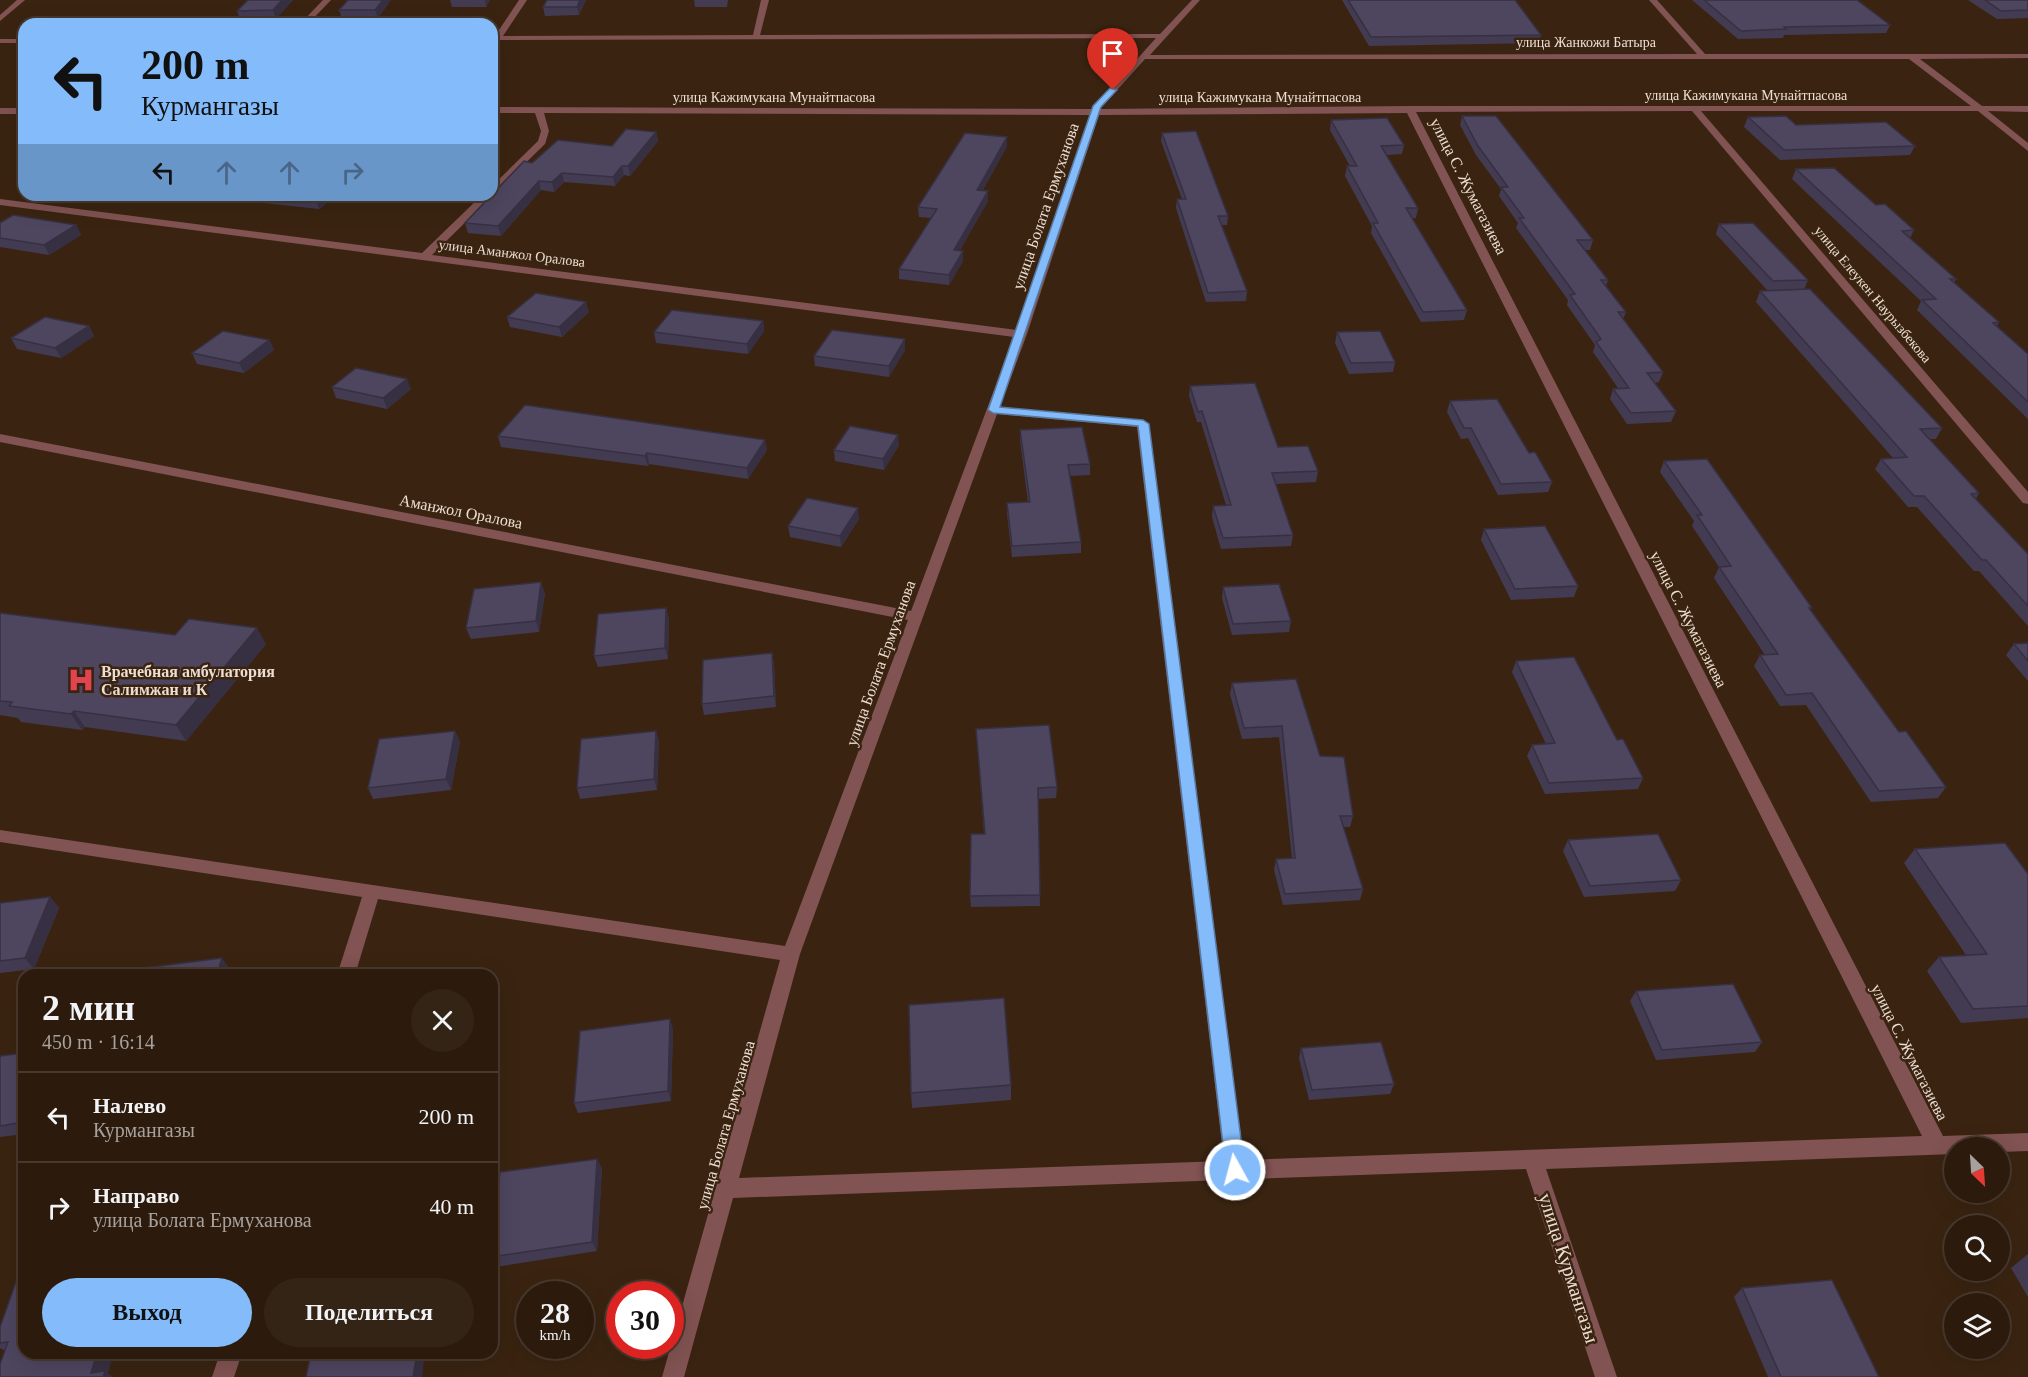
<!DOCTYPE html>
<html lang="ru">
<meta charset="utf-8">
<style>
:root{--surface:#2c1b0d;--page:#342416;--text:#f1f3f6;--muted:#a6a19d;--line:#48392e;--accent:#84bcfb}
body{margin:0;font-family:Georgia,serif;background:var(--page);color:var(--text);height:100vh;display:flex;flex-direction:column;font-size:22px;white-space:nowrap}
*{box-sizing:border-box;margin:0}
p{font-size:20px;color:var(--muted)}
.icon{flex:none;width:33px;height:33px;fill:none;stroke:currentColor;stroke-width:2;stroke-linecap:round;stroke-linejoin:round}
.map{position:relative;flex:1;overflow:hidden}
.panel{position:absolute;left:18px;top:969px;width:480px;height:390px;display:flex;flex-direction:column;background:var(--surface);border-radius:18px;box-shadow:0 6px 24px #0002,0 0 0 2px var(--line)}
.panel>*{flex:none}
.banner{position:absolute;left:18px;top:18px;width:480px;height:183px;border-radius:18px;box-shadow:0 6px 24px #0002,0 0 0 2px var(--line);background:#84bcfb;color:#111;overflow:hidden}
.needle{width:39px;rotate:155deg}
.tools{position:absolute;left:1944px;top:1137px;display:grid;gap:12px}
.tools a{display:grid;place-items:center;width:66px;height:66px;border-radius:50%;background:var(--surface);box-shadow:0 6px 24px #0002,0 0 0 2px var(--line);font-size:30px}
.speed{position:absolute;left:516px;top:1281px;display:flex;gap:12px;font-size:30px;font-weight:700;text-align:center}
.speed>*{display:grid;place-content:center;width:78px;height:78px;border-radius:50%;background:var(--surface);box-shadow:0 6px 24px #0002,0 0 0 2px var(--line);line-height:1}
.speed small{font-size:15px;font-weight:400}
.speed .limit{border:9px solid #d22;background:#fff;color:#111}
.pin{position:absolute;display:grid;place-items:center;width:51px;height:51px;color:#fff;margin:-62px -26px;border-radius:50% 50% 50% 0;rotate:-45deg;box-shadow:0 0 6px #0007}
.pin .icon{rotate:45deg}
.me{position:absolute;width:66px;margin:-33px;rotate:353deg;stroke-linejoin:round;filter:drop-shadow(0 0 4px #0008)}
.turn{display:flex;align-items:center;gap:21px;height:126px;padding:0 24px;font-size:27px}
.turn .icon{width:78px;height:78px;stroke-width:2.5}
.turn b{display:block;font-size:42px;line-height:51px}
.lanes{display:flex;align-items:center;height:57px;padding:0 24px;background:#0003;justify-content:center;gap:30px;direction:ltr}
.lanes .off{opacity:.35}
.round{display:grid;place-items:center;flex:none;width:63px;height:63px;border-radius:32px;background:var(--page)}
.summary{display:flex;align-items:center;justify-content:space-between;height:102px;padding:0 24px}
h1{font-size:36px;font-weight:700;line-height:45px}
.button{display:flex;gap:12px;margin-top:auto;padding:12px 24px}
.button a{flex:1;height:69px;border-radius:36px;background:var(--accent);color:#111;font-size:24px;font-weight:700;line-height:69px;text-align:center}
.button a+a{background:var(--page);color:var(--text)}
ul{padding:0;list-style:none}
li{display:flex;align-items:center;gap:18px;height:90px;padding:0 24px;border-top:2px solid var(--line)}
li div{flex:1}
li b{display:block;font-size:22px}
li em{font-style:normal}
.map>svg:first-child{display:block}
</style>
<div class="map">
<svg width="2028" height="1377" viewBox="0 0 2028 1377">
<rect width="100%" height="100%" fill="#3a2411"/>
<g fill="none" stroke-linecap="round" stroke-linejoin="round">
<g fill="#815352" fill-rule="evenodd">
<path d="M17 0H25L0 21V15Z"/>
<path d="M323 0H331L308 24H300Z"/>
<path d="M519 0H527L503 36 753 35 761 0H769L760 35 1160 34 1192 0H1200L1150 55 1697 54 1649 0H1657L1705 54H2028V58L1920 59 1982 106H2028V112L1988 111 2028 143V151L1978 111H1701L2028 492V504L2023 503 1692 111 1416 112 1943 1136 2028 1133V1151L2000 1152V1148H1954V1154L1546 1169 1617 1377H1595L1526 1169 733 1198 684 1377H662L780 960 378 899 355 975H337L362 897 0 842V830L785 946 908 620 0 442V434L911 611 1014 337 0 205V199L422 253 482 195H492V186L538 141 541 131 535 113H492V107L1092 109 1156 38 492 40V36H495ZM1145 59H1909L1971 106H1410L1100 109ZM544 113 1090 115 1017 330 432 255 545 144 549 131ZM1407 113 1922 1136 1244 1160 1149 424 1143 420 1000 407 1027 334 1099 115ZM997 414 1137 427 1224 1161 739 1178 800 954Z"/>
<rect x="0" y="39" width="24" height="4"/>
<rect x="0" y="108" width="24" height="6"/>
<path d="M220 1353H242L234 1377H212Z"/>
</g>
</g>
<g fill="#433b52">
<path d="M248 0H293L276 19H240L237 11Z"/>
<path d="M391 0 378 18 342 19 339 10Z"/>
<path d="M450 0H490L486 7H452Z"/>
<path d="M547 0H586L579 15 545 16 543 7Z"/>
<path d="M694 0H728L727 7H695Z"/>
<path d="M1342 0H1515L1541 35 1539 43 1369 46Z"/>
<path d="M1692 0H1857L1890 25 1886 33 1784 35 1783 38 1738 39Z"/>
<path d="M1968 0H2028V18L1997 19Z"/>
<path d="M1462 116 1593 240 1590 250H1585L1608 280 1606 286 1626 312 1623 319 1663 372 1659 382 1655 383 1676 411 1671 422 1627 424 1610 399 1613 389 1618 388 1593 352 1595 345 1567 305 1568 300 1516 228 1518 223 1499 196 1501 189 1476 155 1460 125Z"/>
<path d="M1748 117 1796 125 1915 146 1910 155 1780 160 1744 127Z"/>
<path d="M1331 120 1404 145 1402 154 1387 155 1418 208 1416 218H1412L1467 310 1464 320 1421 322 1371 233 1372 226 1345 176 1347 166H1350L1330 130Z"/>
<path d="M656 132 658 141 630 176 624 175 615 186 564 182 554 192 541 190 501 236 468 233 465 223 532 163 612 146Z"/>
<path d="M1162 133 1228 216 1227 225H1222L1247 291 1246 301 1206 302 1176 208 1177 199H1182L1161 141Z"/>
<path d="M1007 137V146L983 190 988 191V201L960 250 963 261 949 285 899 279V269L931 218 919 217 918 207Z"/>
<path d="M1796 169 1914 230 1910 238 1956 279 1954 283 1999 322 1997 326 2028 354V419L1917 310 1921 301 1792 179Z"/>
<path d="M190 195H337L319 209Z"/>
<path d="M0 223 76 225 81 235 49 255 0 247Z"/>
<path d="M1719 224 1808 280 1804 290 1942 428 1936 439H1929L1979 493 1976 499 2028 554V626L1979 571H1974L1917 507H1908L1875 469 1881 459 1893 458 1756 302 1760 291H1768L1716 234Z"/>
<path d="M589 312 562 337 510 327 507 317Z"/>
<path d="M763 321 764 331 748 354 656 343 654 332Z"/>
<path d="M89 326 94 336 61 358 17 349 11 338Z"/>
<path d="M1337 332 1395 362 1393 372 1349 374 1335 343Z"/>
<path d="M269 340 274 350 244 373 197 364 192 353Z"/>
<path d="M905 350 889 377 815 366 814 356Z"/>
<path d="M1190 386 1278 447 1318 471 1316 482 1275 484 1293 535 1291 546 1221 549 1212 517 1213 506 1226 505 1201 422H1197L1189 396Z"/>
<path d="M332 387 411 389 387 409 336 398Z"/>
<path d="M1450 401 1529 453 1552 482 1548 492 1498 495 1468 438 1461 439 1447 412Z"/>
<path d="M1020 430 1090 464V475L1070 476 1081 542V553L1012 557 1007 514V503L1028 502 1020 441Z"/>
<path d="M498 436 767 450 748 479 649 464 648 466 501 447Z"/>
<path d="M899 445 884 470 835 461 834 450Z"/>
<path d="M1664 461 1812 608 1810 610 1899 732 1946 787 1938 798 1871 802 1806 705 1780 706 1754 666 1760 655H1765L1714 578 1719 567 1692 526 1694 521 1660 472Z"/>
<path d="M859 519 841 547 790 537 788 526Z"/>
<path d="M1484 529 1578 586 1574 597 1511 600 1481 540Z"/>
<path d="M1223 587 1291 621 1289 632 1232 635 1222 598Z"/>
<path d="M545 593 539 632 471 639 466 628Z"/>
<path d="M666 608 669 619 668 659 598 667 594 656Z"/>
<path d="M0 613 175 635 266 644 186 741 85 727 82 730 21 722 18 718 0 715Z"/>
<path d="M2028 643V681L2006 655 2014 644Z"/>
<path d="M772 653 774 664 776 707 704 715 702 704Z"/>
<path d="M1516 661 1617 740 1643 778 1638 789 1545 794 1527 756 1532 745 1546 744 1512 672Z"/>
<path d="M1232 683 1320 756 1353 816 1350 827H1343L1363 889 1360 900 1283 905 1274 870 1276 859 1292 858 1279 737 1242 739 1230 694Z"/>
<path d="M976 729 1057 787 1056 798 1038 799 1040 906 971 907 970 896 984 834Z"/>
<path d="M455 731 460 742 451 790 373 799 368 788Z"/>
<path d="M656 731 659 742 657 790 580 799 577 788Z"/>
<path d="M1568 840 1681 880 1675 891 1584 897 1563 851Z"/>
<path d="M1915 849 2028 874V1018L1961 1023 1927 971 1939 957 1966 955 1904 863Z"/>
<path d="M50 897 59 908 34 969 0 973V903Z"/>
<path d="M1636 991 1762 1042 1755 1052 1656 1060 1630 1001Z"/>
<path d="M670 1019 673 1030 671 1101 578 1113 574 1103Z"/>
<path d="M1301 1048 1394 1084 1390 1094 1309 1100 1299 1058Z"/>
<path d="M24 1053V1134L0 1137V1056Z"/>
<path d="M1011 1085V1100L912 1108 911 1093Z"/>
<path d="M597 1159 602 1169 597 1251 496 1267 492 1260V1242Z"/>
<path d="M2028 1254V1297L2011 1268Z"/>
<path d="M1742 1288 1879 1377H1768L1734 1297Z"/>
<path d="M0 1327 108 1373 5 1351 0 1348Z"/>
</g>
<g fill="#373042">
<path d="M282 0H293L276 19 273 10Z"/>
<path d="M383 0H391L378 18 375 10Z"/>
<path d="M485 0H490L486 7Z"/>
<path d="M580 0H586L579 15 577 7Z"/>
<path d="M656 132 658 141 630 176 628 166Z"/>
<path d="M1007 137V146L978 199 977 190Z"/>
<path d="M622 166 624 175 615 186 613 177Z"/>
<path d="M562 173 564 182 554 192 552 182Z"/>
<path d="M539 181 541 190 501 236 498 226Z"/>
<path d="M988 191V201L954 260V250Z"/>
<path d="M322 195H337L319 209 316 200Z"/>
<path d="M76 225 81 235 49 255 44 245Z"/>
<path d="M963 251V261L949 285V275Z"/>
<path d="M586 302 589 312 562 337 559 327Z"/>
<path d="M763 321 764 331 748 354 747 344Z"/>
<path d="M89 326 94 336 61 358 55 348Z"/>
<path d="M905 339V350L889 377V366Z"/>
<path d="M269 340 274 350 244 373 239 363Z"/>
<path d="M407 379 411 389 387 409 383 398Z"/>
<path d="M898 435 899 445 884 470 883 459Z"/>
<path d="M765 440 767 450 748 479 747 468Z"/>
<path d="M647 453 649 464 648 466 645 456Z"/>
<path d="M858 508 859 519 841 547 840 536Z"/>
<path d="M541 582 545 593 539 632 536 621Z"/>
<path d="M666 608 669 619 668 659 665 648Z"/>
<path d="M257 628 266 644 186 741 176 725Z"/>
<path d="M772 653 774 664 776 707 774 696Z"/>
<path d="M74 711 85 727 82 730 71 714Z"/>
<path d="M455 731 460 742 451 790 446 779Z"/>
<path d="M656 731 659 742 657 790 654 779Z"/>
<path d="M50 897 59 908 34 969 25 958Z"/>
<path d="M222 958 230 969 228 975H217Z"/>
<path d="M670 1019 673 1030 671 1101 668 1091Z"/>
<path d="M597 1159 602 1169 597 1251 592 1242Z"/>
<path d="M97 1353H114L108 1373 113 1377H96L91 1373Z"/>
<path d="M417 1353H425L422 1377H413Z"/>
</g>
<g fill="#4e455f" stroke="#373042" stroke-width="1.5">
<path d="M248 0H282L273 10 237 11Z"/>
<path d="M348 0H383L375 10H339Z"/>
<path d="M547 0H580L577 7H543Z"/>
<path d="M1348 0H1515L1541 35 1371 37Z"/>
<path d="M1704 0H1857L1890 25 1784 27 1786 29 1741 31Z"/>
<path d="M1985 0H2028V10L2001 11Z"/>
<path d="M1462 116H1496L1593 240H1577L1608 280H1601L1626 312H1618L1663 372 1647 373 1676 411 1631 413 1613 389 1629 388 1596 342 1601 339 1570 295 1575 294 1519 218H1524L1501 187H1508L1478 146Z"/>
<path d="M1786 116 1796 125 1886 122 1915 146 1784 150 1748 117Z"/>
<path d="M1387 118 1404 145 1381 146 1418 208H1406L1467 310 1423 312 1373 223H1378L1347 166H1357L1331 120Z"/>
<path d="M626 129 656 132 628 166H622L613 177 562 173 552 182 539 181 498 226 465 223 524 161 532 163 558 140 612 146Z"/>
<path d="M1196 131 1228 216H1218L1247 291 1208 293 1177 199H1186L1162 133Z"/>
<path d="M965 133 1007 137 977 190 988 191 954 250 963 251 949 275 899 269 937 209 918 207Z"/>
<path d="M1834 168 1876 205 1885 204 1914 230 1902 231 1956 279H1950L1999 322 1993 323 2028 354V402L1922 300 1936 299 1796 169Z"/>
<path d="M266 195H322L316 200Z"/>
<path d="M13 215 76 225 44 245 0 238V223Z"/>
<path d="M1753 223 1808 280 1773 281 1719 224Z"/>
<path d="M1810 289 1942 428 1920 429 1979 493 1971 494 2028 554V606L1986 560H1982L1924 496H1914L1881 459 1907 457 1760 291Z"/>
<path d="M536 293 586 302 559 327 507 317Z"/>
<path d="M672 310 763 321 747 344 654 332Z"/>
<path d="M45 317 89 326 55 348 11 338Z"/>
<path d="M832 330 905 339 889 366 814 356Z"/>
<path d="M223 331 269 340 239 363 192 353Z"/>
<path d="M1380 331 1395 362 1351 363 1337 332Z"/>
<path d="M356 368 407 379 383 398 332 387Z"/>
<path d="M1255 383 1278 447 1308 446 1318 471 1272 473 1293 535 1223 538 1213 506 1231 505 1202 411 1198 412 1190 386Z"/>
<path d="M1497 399 1529 453 1535 452 1552 482 1501 484 1471 428H1464L1450 401Z"/>
<path d="M525 405 765 440 747 468 647 453 645 456 498 436Z"/>
<path d="M850 426 898 435 883 459 834 450Z"/>
<path d="M1082 427 1090 464 1068 465 1081 542 1012 546 1007 503 1030 502 1020 430Z"/>
<path d="M1707 459 1812 608H1809L1899 732 1906 731 1946 787 1879 791 1812 693 1786 695 1760 655 1778 654 1719 567 1731 566 1697 515H1702L1664 461Z"/>
<path d="M807 498 858 508 840 536 788 526Z"/>
<path d="M1545 526 1578 586 1515 589 1484 529Z"/>
<path d="M541 582 536 621 466 628 474 589Z"/>
<path d="M1279 584 1291 621 1233 624 1223 587Z"/>
<path d="M666 608 665 648 594 656 598 614Z"/>
<path d="M0 613 175 635 189 619 257 628 176 725 74 711 71 714 9 706 12 702 0 701Z"/>
<path d="M2028 643V661L2014 644Z"/>
<path d="M772 653 774 696 702 704 703 660Z"/>
<path d="M1574 657 1617 740 1623 739 1643 778 1549 783 1532 745 1555 743 1516 661Z"/>
<path d="M1296 679 1320 756 1344 757 1353 816H1340L1363 889 1285 894 1276 859 1295 858 1282 726 1244 728 1232 683Z"/>
<path d="M1049 725 1057 787 1038 788 1040 895 970 896 971 834H985L976 729Z"/>
<path d="M455 731 446 779 368 788 379 739Z"/>
<path d="M656 731 654 779 577 788 581 739Z"/>
<path d="M1658 834 1681 880 1590 886 1568 840Z"/>
<path d="M2005 843 2028 874V1006L1973 1009 1939 957 1987 954 1915 849Z"/>
<path d="M50 897 25 958 0 961V903Z"/>
<path d="M222 958 217 975H134L137 969Z"/>
<path d="M1733 984 1762 1042 1662 1050 1636 991Z"/>
<path d="M1004 998 1011 1085 911 1093 909 1005Z"/>
<path d="M670 1019 668 1091 574 1103 580 1031Z"/>
<path d="M1381 1042 1394 1084 1312 1090 1301 1048Z"/>
<path d="M24 1053V1122L0 1126V1056Z"/>
<path d="M597 1159 592 1242 492 1257V1242L500 1172Z"/>
<path d="M24 1259V1353H97L91 1373 105 1371 103 1377H0V1364L8 1342 0 1343V1327Z"/>
<path d="M1832 1280 1879 1377H1781L1742 1288Z"/>
<path d="M311 1353H417L413 1377H306Z"/>
</g>
<path fill="#84bcfb" stroke="#567aa3" stroke-width="1.5" d="M1110 88 1117 90 1101 107 1000 407 1143 420 1149 424 1245 1170 1242 1176 1235 1179 1229 1176 1226 1170 1138 426 993 413 988 410 1093 106Z"/>
<defs>
<g id="hospital-bare" transform="scale(2.07)"><path d="M-5-5h3v3.5h4V-5h3V5h-3V1.5h-4V5h-3Z" fill="#e0444e" stroke="#3a2411" stroke-width="2.5" paint-order="stroke"/></g>
</defs>
<g fill-rule="evenodd">
<use href="#hospital-bare" x="81" y="680"/>
</g>
<g text-anchor="middle" stroke-width="5" stroke-linejoin="round" paint-order="stroke">
<g font-size="14" fill="#edded2" stroke="#3a2411">
<text x="1586" y="47">улица Жанкожи Батыра</text>
<text x="1746" y="100">улица Кажимукана Мунайтпасова</text>
<text x="774" y="102">улица Кажимукана Мунайтпасова</text>
<text x="1260" y="102">улица Кажимукана Мунайтпасова</text>
<text transform="translate(512 253) rotate(7)" y="5">улица Аманжол Оралова</text>
<text transform="translate(1873 294) rotate(50)" y="5">улица Елеукен Наурызбекова</text>
</g>
<g font-size="16" fill="#edded2" stroke="#3a2411">
<text transform="translate(1469 186) rotate(63)" y="6">улица С. Жумагазиева</text>
<text transform="translate(1045 206) rotate(-71)" y="6">улица Болата Ермуханова</text>
<text transform="translate(461 511) rotate(11)" y="6">Аманжол Оралова</text>
<text transform="translate(1689 619) rotate(63)" y="6">улица С. Жумагазиева</text>
<text transform="translate(880 663) rotate(-70)" y="6">улица Болата Ермуханова</text>
<text transform="translate(1910 1052) rotate(63)" y="6">улица С. Жумагазиева</text>
<text transform="translate(725 1125) rotate(-74)" y="6">улица Болата Ермуханова</text>
</g>
<g font-size="16" font-weight="bold" fill="#edded2" stroke="#3a2411" text-anchor="start">
<text x="101" y="677">Врачебная амбулатория<tspan x="101" dy="18">Салимжан и К</tspan></text>
</g>
<g font-size="20" fill="#edded2" stroke="#3a2411">
<text transform="translate(1569 1268) rotate(72)" y="7">улица Курмангазы</text>
</g>
</g>
</svg>
<div class="tools">
<a><svg class="needle" viewBox="-14 -14 28 28"><path d="M0-13l5 13h-10z" fill="#e53935"/><path d="M0 13l5-13h-10z" fill="#a6a19d"/></svg></a>
<a><svg class="icon" aria-label="search" viewBox="0 0 24 24"><circle cx="10" cy="10" r="6"/><path d="M15 15l6 6"/></svg></a>
<a><svg class="icon" aria-label="layers" viewBox="0 0 24 24"><path d="M12 4l9 5-9 5-9-5zM3 14l9 5 9-5"/></svg></a>
</div>
<div class="speed"><div>28<small>km/h</small></div><div class="limit">30</div></div>
<div class="pin" style="left:1113px;top:90px;background:#d93025"><svg class="icon" aria-label="arrive" viewBox="0 0 24 24"><path d="M6 21V4h12l-3 4 3 4H6"/></svg></div>
<svg class="me" style="left:1235px;top:1170px" viewBox="-20 -20 40 40"><circle r="17" fill="#84bcfb" stroke="#fff" stroke-width="3"/><path d="M0-11L8 9 0 5-8 9z" fill="#fff"/></svg>
<div class="banner">
<div class="turn"><svg class="icon" aria-label="left" viewBox="0 0 24 24"><path d="M17 20v-9H6M10 6l-5 5 5 5"/></svg><div><b>200 m</b>Курмангазы</div></div>
<div class="lanes"><svg class="icon" aria-label="left" viewBox="0 0 24 24"><path d="M17 20v-9H6M10 6l-5 5 5 5"/></svg><svg class="icon off" aria-label="ahead" viewBox="0 0 24 24"><path d="M12 20V5M6 11l6-6 6 6"/></svg><svg class="icon off" aria-label="ahead" viewBox="0 0 24 24"><path d="M12 20V5M6 11l6-6 6 6"/></svg><svg class="icon off" aria-label="right" viewBox="0 0 24 24"><path d="M7 20v-9h11M14 6l5 5-5 5"/></svg></div>
</div>
<section class="panel">
<div class="summary"><div><h1>2 мин</h1><p>450 m · 16:14</p></div><a class="round"><svg class="icon" aria-label="close" viewBox="0 0 24 24"><path d="M6 6l12 12M18 6L6 18"/></svg></a></div>
<ul>
<li><svg class="icon" aria-label="left" viewBox="0 0 24 24"><path d="M17 20v-9H6M10 6l-5 5 5 5"/></svg><div><b>Налево</b><p>Курмангазы</p></div><em>200 m</em></li>
<li><svg class="icon" aria-label="right" viewBox="0 0 24 24"><path d="M7 20v-9h11M14 6l5 5-5 5"/></svg><div><b>Направо</b><p>улица Болата Ермуханова</p></div><em>40 m</em></li>
</ul>
<div class="button"><a>Выход</a><a>Поделиться</a></div>
</section>
</div>
